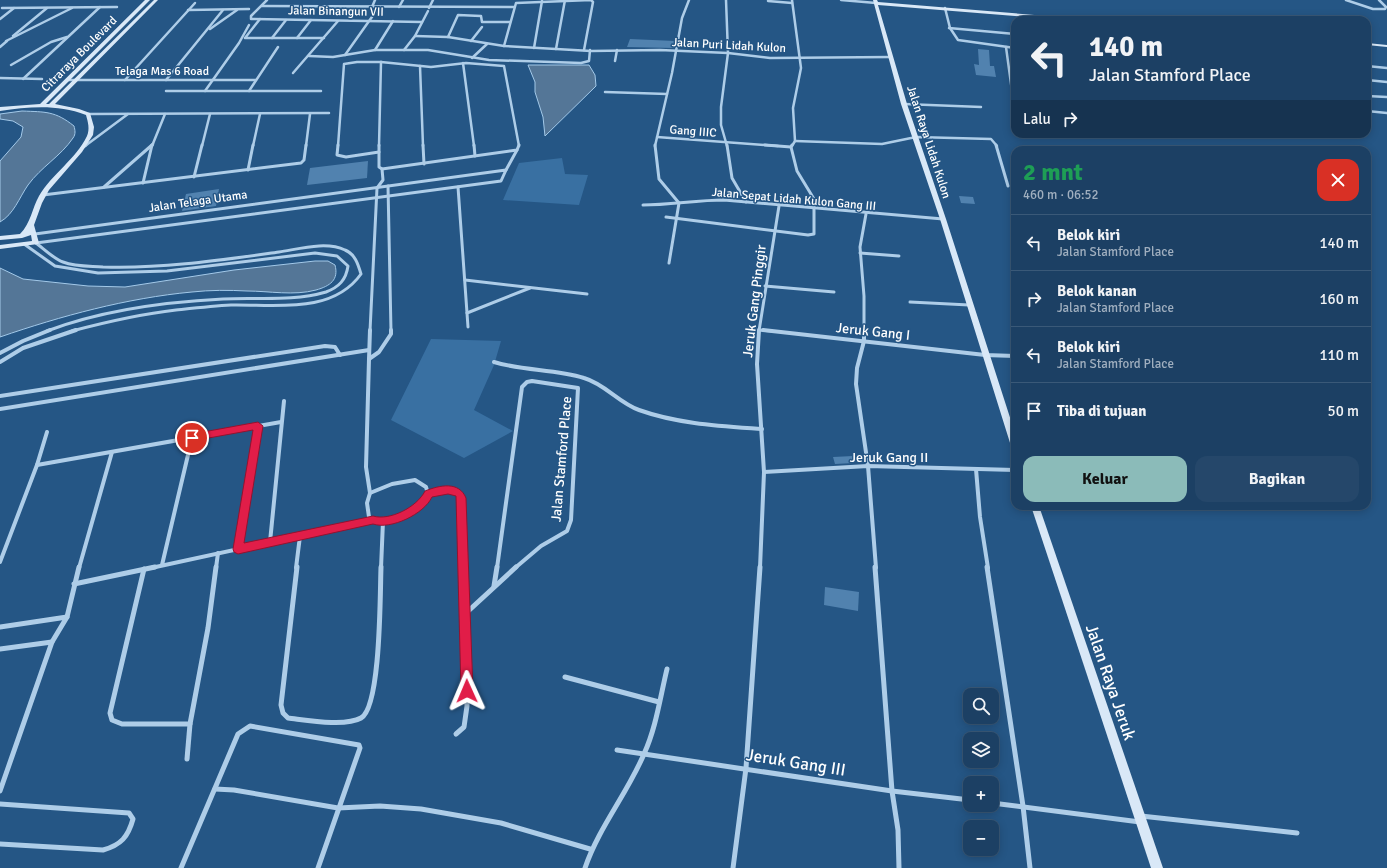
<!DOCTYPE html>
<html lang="id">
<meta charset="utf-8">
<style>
:root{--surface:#1c4064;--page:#25476a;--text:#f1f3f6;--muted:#a0afbf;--line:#3a5978;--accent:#8bbbb9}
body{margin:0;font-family:Signika,sans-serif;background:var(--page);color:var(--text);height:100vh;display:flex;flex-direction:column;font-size:15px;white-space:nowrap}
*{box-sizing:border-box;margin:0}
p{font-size:13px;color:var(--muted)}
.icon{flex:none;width:22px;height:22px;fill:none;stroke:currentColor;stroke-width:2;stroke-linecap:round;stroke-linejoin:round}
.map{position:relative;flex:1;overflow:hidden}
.side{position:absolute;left:1011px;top:146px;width:360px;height:364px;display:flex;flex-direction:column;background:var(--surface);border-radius:12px;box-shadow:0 2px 10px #0003,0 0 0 1px var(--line)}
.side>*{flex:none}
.guide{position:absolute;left:1011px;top:16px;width:360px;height:122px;border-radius:12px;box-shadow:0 2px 10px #0003,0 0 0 1px var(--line);background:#1c4064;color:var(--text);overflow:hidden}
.fabs{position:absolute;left:963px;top:688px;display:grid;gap:8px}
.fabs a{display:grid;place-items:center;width:36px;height:36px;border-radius:8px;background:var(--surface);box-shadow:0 2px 10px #0003,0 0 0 1px var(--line);font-size:20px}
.pin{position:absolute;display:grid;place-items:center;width:34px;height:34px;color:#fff;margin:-17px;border:2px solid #fff;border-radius:50%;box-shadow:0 1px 4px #0007}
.me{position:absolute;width:44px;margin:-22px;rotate:359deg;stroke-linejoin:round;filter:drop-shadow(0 0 3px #0008)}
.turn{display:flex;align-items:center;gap:14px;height:84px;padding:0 12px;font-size:18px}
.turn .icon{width:52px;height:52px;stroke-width:2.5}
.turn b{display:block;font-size:28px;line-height:34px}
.then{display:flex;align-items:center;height:38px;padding:0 12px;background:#0003;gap:8px;font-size:15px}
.round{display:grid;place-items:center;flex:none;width:42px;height:42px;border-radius:12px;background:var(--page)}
.summary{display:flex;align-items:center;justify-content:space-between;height:68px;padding:0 12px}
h1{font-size:24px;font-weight:800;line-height:30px;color:#1e9e55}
.primary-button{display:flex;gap:8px;margin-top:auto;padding:8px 12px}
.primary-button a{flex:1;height:46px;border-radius:12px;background:var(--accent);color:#111;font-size:16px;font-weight:800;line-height:46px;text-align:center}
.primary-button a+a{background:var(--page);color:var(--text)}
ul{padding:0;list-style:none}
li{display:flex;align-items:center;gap:12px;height:56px;padding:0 12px;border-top:1px solid var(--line)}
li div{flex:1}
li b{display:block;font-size:15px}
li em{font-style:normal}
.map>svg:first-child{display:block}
</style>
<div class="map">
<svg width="1387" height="868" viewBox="0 0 1387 868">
<rect width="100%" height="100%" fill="#255685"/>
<g fill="#3970a2">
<path d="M562 158 565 174 588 175 579 205 503 200 519 163Z"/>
<path d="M431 339 501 341 494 365 474 410 513 431 464 458 391 420Z"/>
</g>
<g fill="#547697" stroke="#a3c9e9">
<path d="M528 65H589L595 75 596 86 545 136 543 117 535 92V82Z"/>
<path d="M22 111C46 112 55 111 74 126 75 130 76 134 73 138 61 156 41 167 28 185 19 198 14 214 0 222V161L21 137 23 127 13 121 0 119V114Z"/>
<path d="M315 261H328L335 265C339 280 330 286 316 290 294 296 269 291 247 291 229 290 210 290 192 292 127 298 61 316 0 337V268L23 279 88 286 125 287 234 270Z"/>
</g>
<g fill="#5182af">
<path d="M630 39 675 41 674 48 627 47Z"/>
<path d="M978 49 989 50 990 66H994L996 77 976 75 974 64 979 65Z"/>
<path d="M368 161 367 178 307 185 310 168Z"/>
<path d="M219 189 216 206 182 211 186 194Z"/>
<path d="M959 196 973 197 975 204 961 203Z"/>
<path d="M853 456 854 463 835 464 833 457Z"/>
<path d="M825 587 859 592 858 611 824 605Z"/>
</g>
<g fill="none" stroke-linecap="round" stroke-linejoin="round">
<g stroke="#aecde8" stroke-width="2.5">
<path d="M267 0 251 16V19L422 22"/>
<path d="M726 0 728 53 721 107V125L727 146"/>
<path d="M841 0 876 3"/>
<path d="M1346 0 1373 9H1385L1386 7 1379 0"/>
<path d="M768 1 792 3"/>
<path d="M262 6 514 7"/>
<path d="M372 7 375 0"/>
<path d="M399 7 403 0"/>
<path d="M2 8 117 7"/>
<path d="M429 8 433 0"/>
<path d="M945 8 950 28 958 40 1015 48"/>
<path d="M188 10 249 9"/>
<path d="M0 19 14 8"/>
<path d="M260 19 245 38H324"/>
<path d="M949 28 1015 34"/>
<path d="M210 29 237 10"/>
<path d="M13 36 47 8"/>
<path d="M415 36 448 37 504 46 591 51 660 50 728 53 770 58 891 57"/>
<path d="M448 37 458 15 481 16 482 22H510"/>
<path d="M272 38 286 20"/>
<path d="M297 38 311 20"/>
<path d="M6 41 72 8"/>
<path d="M471 41 482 27"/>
<path d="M504 46 516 3 591 0 593 2 584 50"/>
<path d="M0 47 7 41"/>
<path d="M1006 47 1012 91"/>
<path d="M534 48 542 1"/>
<path d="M556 49 565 0"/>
<path d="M375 50 393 21"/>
<path d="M404 50 415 36 428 11"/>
<path d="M345 55 379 7"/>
<path d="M309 56 333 57 375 50H428L489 60 581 63 589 61 590 50"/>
<path d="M472 58 487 44"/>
<path d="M615 61 617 50"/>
<path d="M381 62 431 67 466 63 504 66 519 146"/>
<path d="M463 63 474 146"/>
<path d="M11 65 51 42 67 37"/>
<path d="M420 66 423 146"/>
<path d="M1367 66 1387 68"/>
<path d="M293 73 338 21"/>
<path d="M0 78 42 79"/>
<path d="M23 79 100 7"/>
<path d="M67 80H256"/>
<path d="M125 80 195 3"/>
<path d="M166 80 223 10"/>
<path d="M1367 80 1387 82"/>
<path d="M166 91H321"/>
<path d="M205 91 239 43 249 25"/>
<path d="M249 91 278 47"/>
<path d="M605 92 667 94"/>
<path d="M1367 96 1387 97"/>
<path d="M904 104 981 107"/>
<path d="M1367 111 1387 113"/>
<path d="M88 114 329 113"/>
<path d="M657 137 778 146"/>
<path d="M795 141 882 144 916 137 991 139 997 146"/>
<path d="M85 146 128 114"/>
<path d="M151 146 153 144"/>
<path d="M152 146 165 114"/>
<path d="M202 146 210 114"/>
<path d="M253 146 260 114"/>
<path d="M306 146 310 114"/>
<path d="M338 146 344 64 357 62H381"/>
<path d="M379 146 381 62"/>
<path d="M655 146 672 73 682 18 689 0"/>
<path d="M792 146 795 141 793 108 801 68 792 0"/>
</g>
<g stroke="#aecde8" stroke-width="3">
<path d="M338 145 337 155 346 157 379 152"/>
<path d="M379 145V167L382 169 517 150 519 145"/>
<path d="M423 145 424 164"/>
<path d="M474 145 475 156"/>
<path d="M655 145 659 179 679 203"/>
<path d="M727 145 732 178 746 202"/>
<path d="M765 145 791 147"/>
<path d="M996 145 1008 186"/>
<path d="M82 148 86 145"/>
<path d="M248 170 253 145"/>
<path d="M506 170 517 150"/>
<path d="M194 177 202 145"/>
<path d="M143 183 152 145"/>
<path d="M388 186 391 331"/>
<path d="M104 187 152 145"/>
<path d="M458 187 468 327"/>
<path d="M43 195 301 163 304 160 306 145"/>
<path d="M643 205C670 205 697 200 724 200L943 219"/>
<path d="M666 217 808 235 814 234V199L797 171 791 147 792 145"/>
<path d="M35 234 506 170 501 181 36 243"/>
<path d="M36 243C44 249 54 259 63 262 76 267 89 266 103 267 161 269 221 260 279 252 299 249 326 241 345 250 355 254 358 264 361 274 332 315 274 304 231 305 213 306 195 308 176 310 141 314 106 322 72 331"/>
<path d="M24 244 55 266 98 273 167 271 315 253 337 256 348 266C346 280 339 287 326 292 292 302 257 297 223 299 164 302 102 310 47 331"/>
<path d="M860 253 899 256"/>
<path d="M669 263 679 203"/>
<path d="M465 280 587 294"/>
<path d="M765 286 834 292"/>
<path d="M910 302 969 305"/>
<path d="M467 313 530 288"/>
<path d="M759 330 772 331"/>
<path d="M370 331 377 188 383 180 382 169"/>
<path d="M759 331 779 206"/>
<path d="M864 331V296L860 247 866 214"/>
</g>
<g stroke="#aecde8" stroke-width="4">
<path d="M370 330 369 359 379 352 391 334V330"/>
<path d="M759 330 757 364 764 472 760 568"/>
<path d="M763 330 985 355 1015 356"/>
<path d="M864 330V341L857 368 856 384 868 466 876 568"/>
<path d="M0 353 23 341 50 330"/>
<path d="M369 359 366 467 370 493"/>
<path d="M0 362 23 348 76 330"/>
<path d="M494 362C523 371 555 369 584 378 605 384 619 403 639 410 678 424 721 426 762 429"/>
<path d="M0 396 325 346 335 347 340 355"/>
<path d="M0 409 369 350"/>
<path d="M37 465 281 422"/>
<path d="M976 469 980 517 988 568"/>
<path d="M764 472 868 466 1015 470"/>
<path d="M415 480 426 487 428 494C417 513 390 528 369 517L367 503 370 493 392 484Z"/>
<path d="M428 494C440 490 454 486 462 498L464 568"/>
<path d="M270 542 284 401"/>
<path d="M238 549 258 426"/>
<path d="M0 562 37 465 47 432"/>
<path d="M162 565 192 438"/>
<path d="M79 568 112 452"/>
<path d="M151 568 373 520"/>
<path d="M216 568 218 553"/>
<path d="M296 568 300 536"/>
<path d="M381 568 383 521"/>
<path d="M497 568 522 387 527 382 532 381 578 388 571 520 567 531 541 546 515 568"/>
</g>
<g stroke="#aecde8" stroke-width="5">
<path d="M297 567 281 705 283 713 288 718C306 720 345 727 361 718 381 707 380 592 381 567"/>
<path d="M875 567 892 791 898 830 899 868"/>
<path d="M987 567 1023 806 1030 868"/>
<path d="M144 569 110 713 112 720 122 724H190L208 628 216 567"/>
<path d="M74 584 155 567"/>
<path d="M494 586 497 567"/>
<path d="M465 614 516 567"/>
<path d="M0 627 67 617"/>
<path d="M0 649 52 642"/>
<path d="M565 677 659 702"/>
<path d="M456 734 464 727 467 706 464 567"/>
<path d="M617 750 892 791 970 800"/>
<path d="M187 759 190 724"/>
<path d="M215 789 234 790 338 808 380 806 421 809 501 823 590 849"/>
<path d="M0 791 52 642 67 617 79 567"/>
<path d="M992 803 1140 822"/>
<path d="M0 804 129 813 133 819C128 837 121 845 103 850L0 844"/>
<path d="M1141 816 1297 833"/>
<path d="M181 868 238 734 250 726 359 745 360 748 318 868"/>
<path d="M585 868C599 827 627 794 644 754 656 728 660 698 667 669"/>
<path d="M733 868 746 768 760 567"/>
</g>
<g fill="#d9e8f7" fill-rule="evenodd">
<path d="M145 0H150L46 104H49L154 0H158L55 104 79 109 90 113 94 127 93 135 82 152 49 190 42 203 34 225 39 243 38 244 0 249V245L32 241 31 235 22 238 0 240V236L20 234C31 223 32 208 39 196 52 174 76 159 87 136 90 129 88 122 86 115 57 104 29 107 0 111V107L40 104Z"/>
<path d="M873 0H877L878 2 1083 19 1085 20H1066L878 5 907 104 946 219 1015 433V449L1012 448 1011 446 940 219 901 104Z"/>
<path d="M1367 43 1387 45V47L1367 45Z"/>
<path d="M1031 506H1039L1163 868H1151Z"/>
</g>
</g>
<path fill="#e11d48" stroke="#92132f" d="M258 422 263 426 244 543 373 516C390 521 417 507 425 491 440 485 459 481 466 498L473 691 471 695 467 696 463 695 461 691 456 496 448 494 432 497C424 514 391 530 373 524L238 554 234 552 233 549 253 430 192 441 187 438 192 434Z"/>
<g text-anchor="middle" stroke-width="3" stroke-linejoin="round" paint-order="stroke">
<g font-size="12" fill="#fff" stroke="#255685">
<text transform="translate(336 11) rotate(1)" y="4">Jalan Binangun VII</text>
<text transform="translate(729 45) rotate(3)" y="4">Jalan Puri Lidah Kulon</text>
<text transform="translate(79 54) rotate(-45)" y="4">Citraraya Boulevard</text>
<text x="162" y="75">Telaga Mas 6 Road</text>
<text transform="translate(693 131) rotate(4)" y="4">Gang IIIC</text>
<text transform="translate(929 142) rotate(72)" y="4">Jalan Raya Lidah Kulon</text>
<text transform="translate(794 199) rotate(5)" y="4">Jalan Sepat Lidah Kulon Gang III</text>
<text transform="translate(198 201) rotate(-8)" y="4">Jalan Telaga Utama</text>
</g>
<g font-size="14" fill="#fff" stroke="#255685">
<text transform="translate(754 301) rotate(-83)" y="5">Jeruk Gang Pinggir</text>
<text transform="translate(873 331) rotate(6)" y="5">Jeruk Gang I</text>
<text x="889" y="462">Jeruk Gang II</text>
<text transform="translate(561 459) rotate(-85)" y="5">Jalan Stamford Place</text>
</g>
<g font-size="17" fill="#fff" stroke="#255685">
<text transform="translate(1111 682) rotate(71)" y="6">Jalan Raya Jeruk</text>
<text transform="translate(796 762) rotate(9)" y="6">Jeruk Gang III</text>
</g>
</g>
</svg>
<div class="fabs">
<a><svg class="icon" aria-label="search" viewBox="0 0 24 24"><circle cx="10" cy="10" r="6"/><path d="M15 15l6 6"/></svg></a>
<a><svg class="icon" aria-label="layers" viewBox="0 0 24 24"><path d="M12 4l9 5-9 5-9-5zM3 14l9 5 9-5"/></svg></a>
<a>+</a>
<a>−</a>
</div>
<div class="pin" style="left:192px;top:438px;background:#d93025"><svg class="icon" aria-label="arrive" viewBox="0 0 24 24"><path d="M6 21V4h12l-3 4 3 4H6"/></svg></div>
<svg class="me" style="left:467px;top:691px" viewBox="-20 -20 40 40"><path d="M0-17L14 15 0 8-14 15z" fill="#e11d48" stroke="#fff" stroke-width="4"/></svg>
<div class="guide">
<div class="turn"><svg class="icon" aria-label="left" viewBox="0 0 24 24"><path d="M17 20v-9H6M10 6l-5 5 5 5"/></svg><div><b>140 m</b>Jalan Stamford Place</div></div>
<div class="then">Lalu<svg class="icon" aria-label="right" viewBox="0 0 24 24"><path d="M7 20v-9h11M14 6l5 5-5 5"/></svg></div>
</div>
<section class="side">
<div class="summary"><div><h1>2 mnt</h1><p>460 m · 06:52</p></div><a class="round" style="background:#d93025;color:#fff"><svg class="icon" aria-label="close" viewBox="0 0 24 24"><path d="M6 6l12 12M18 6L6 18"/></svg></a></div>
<ul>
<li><svg class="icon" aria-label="left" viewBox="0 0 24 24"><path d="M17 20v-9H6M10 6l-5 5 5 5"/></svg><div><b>Belok kiri</b><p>Jalan Stamford Place</p></div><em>140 m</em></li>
<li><svg class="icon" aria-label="right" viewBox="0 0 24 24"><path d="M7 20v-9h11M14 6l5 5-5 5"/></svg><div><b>Belok kanan</b><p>Jalan Stamford Place</p></div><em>160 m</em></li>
<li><svg class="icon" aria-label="left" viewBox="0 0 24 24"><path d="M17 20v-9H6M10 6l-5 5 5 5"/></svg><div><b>Belok kiri</b><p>Jalan Stamford Place</p></div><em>110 m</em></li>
<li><svg class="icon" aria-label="arrive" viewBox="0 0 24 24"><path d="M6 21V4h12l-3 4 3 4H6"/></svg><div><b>Tiba di tujuan</b></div><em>50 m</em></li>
</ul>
<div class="primary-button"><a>Keluar</a><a>Bagikan</a></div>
</section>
</div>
